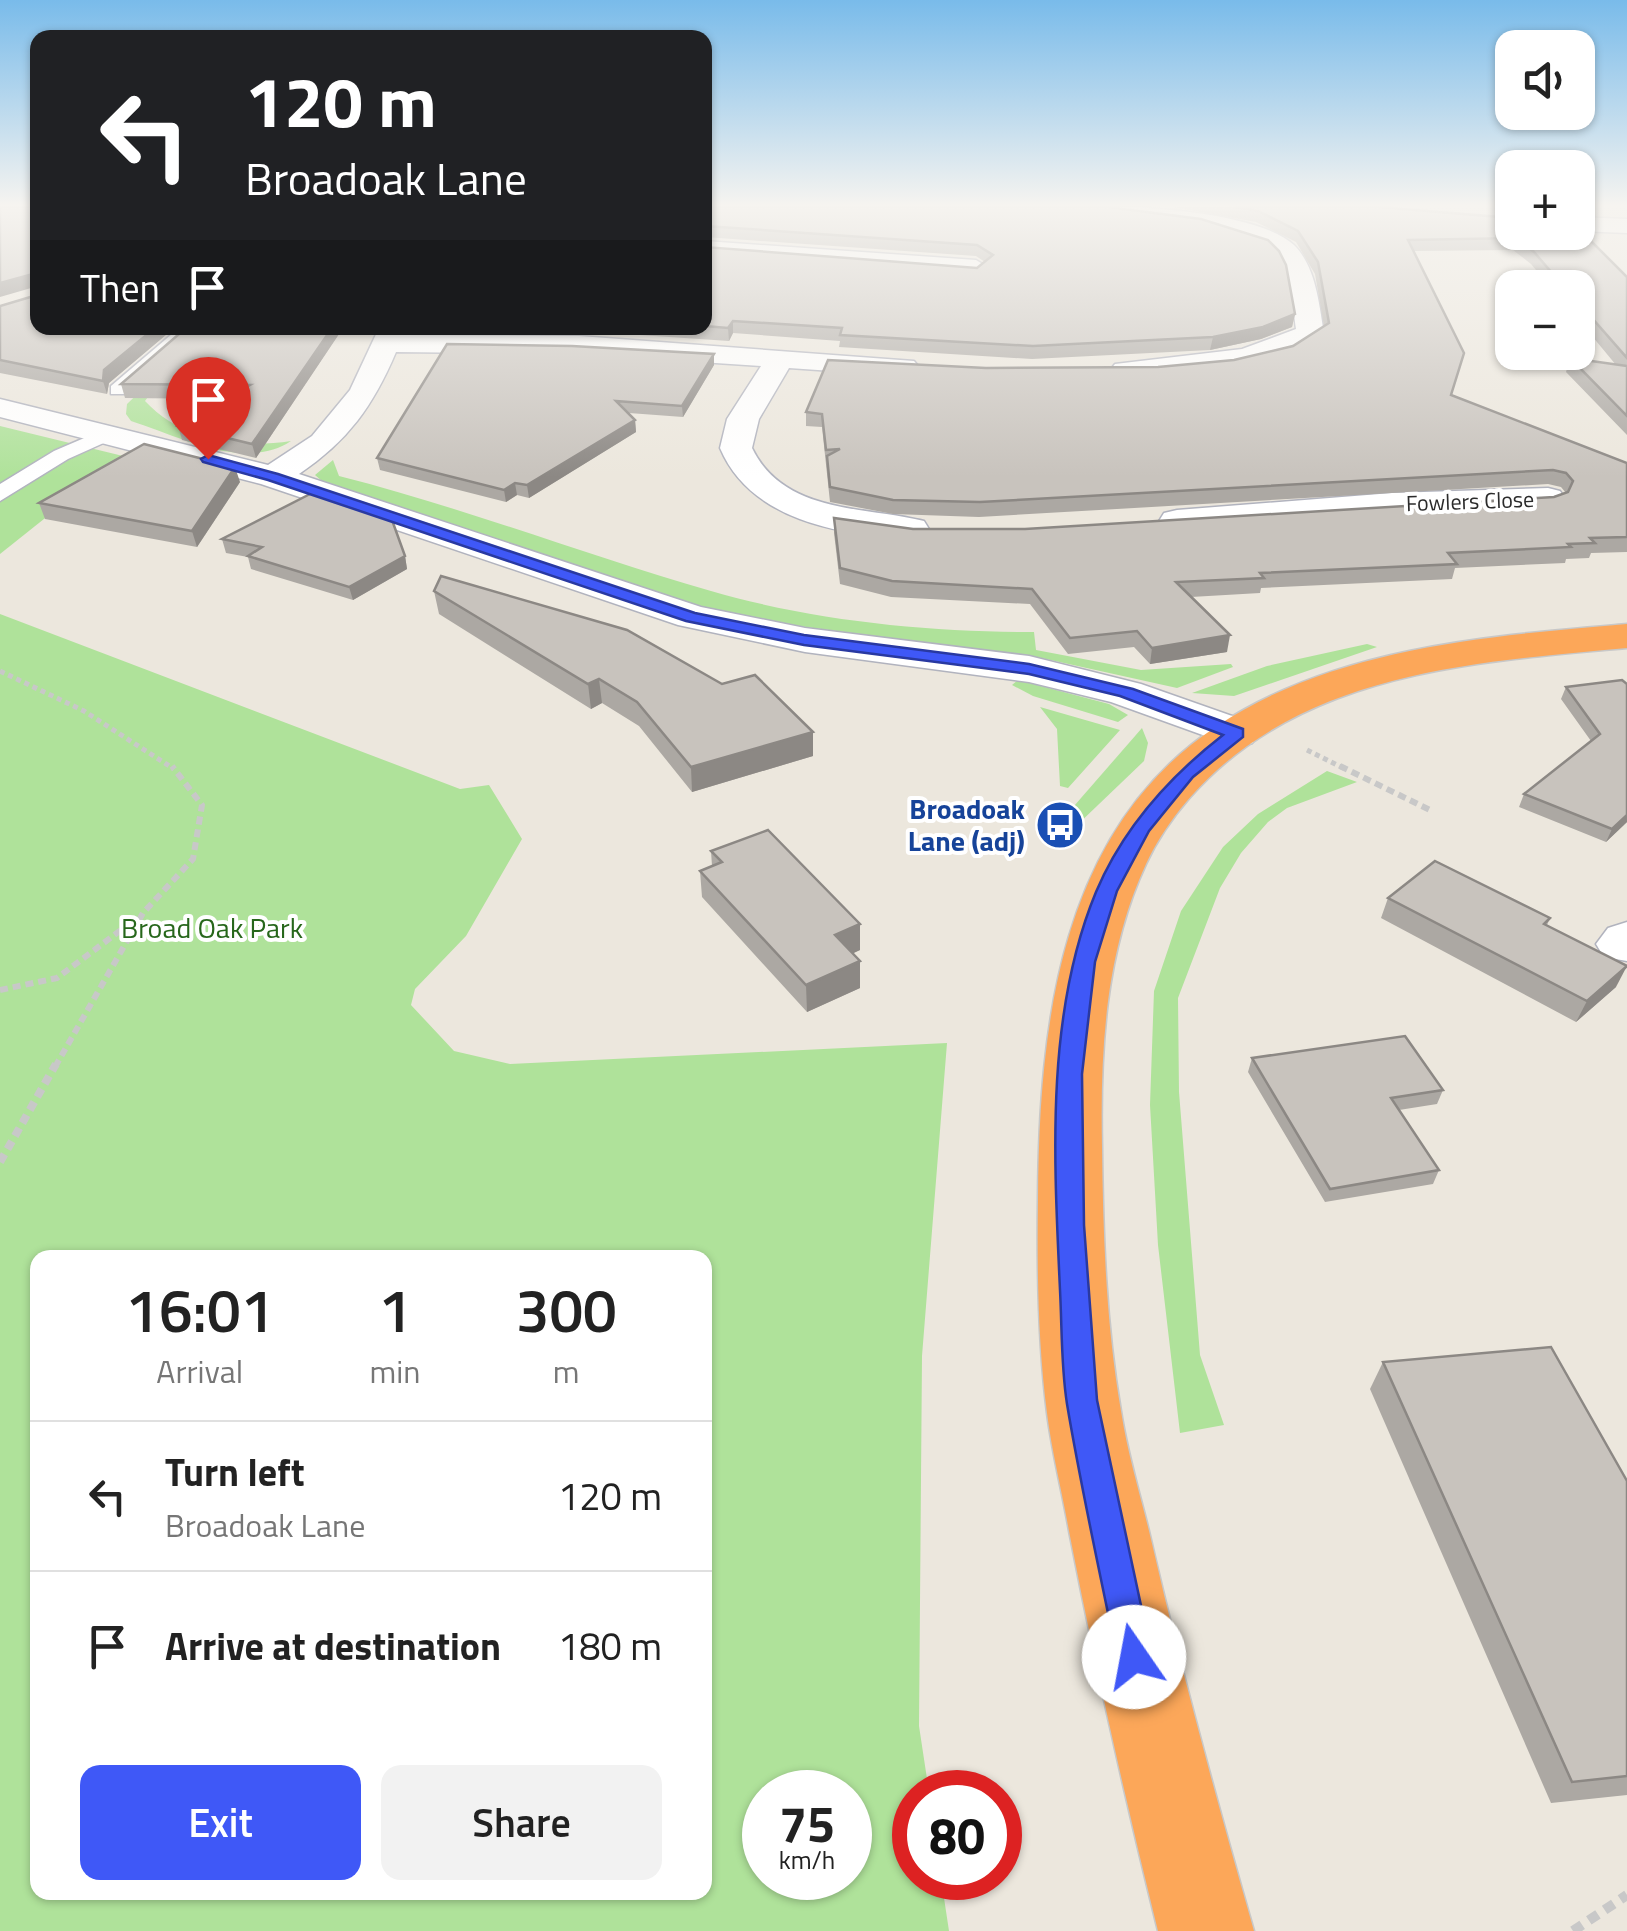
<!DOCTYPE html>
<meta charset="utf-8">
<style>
:root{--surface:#fff;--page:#f2f2f2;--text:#222;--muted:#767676;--line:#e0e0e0;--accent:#3f58f7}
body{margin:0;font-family:"Titillium Web",sans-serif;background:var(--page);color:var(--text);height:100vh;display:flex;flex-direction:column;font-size:38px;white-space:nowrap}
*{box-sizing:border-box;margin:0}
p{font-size:32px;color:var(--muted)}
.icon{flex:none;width:55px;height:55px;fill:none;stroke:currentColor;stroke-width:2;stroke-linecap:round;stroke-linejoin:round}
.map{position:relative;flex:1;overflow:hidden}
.drawer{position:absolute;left:30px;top:1250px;width:682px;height:650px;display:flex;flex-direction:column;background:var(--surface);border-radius:20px;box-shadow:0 2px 8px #0004}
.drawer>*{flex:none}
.banner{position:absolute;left:30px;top:30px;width:682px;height:305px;border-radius:20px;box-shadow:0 2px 8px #0004;background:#202124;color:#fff;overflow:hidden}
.buttons{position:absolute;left:1495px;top:30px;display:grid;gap:20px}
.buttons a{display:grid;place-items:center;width:100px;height:100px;border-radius:20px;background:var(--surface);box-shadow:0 2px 8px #0004;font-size:50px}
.speed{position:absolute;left:742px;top:1770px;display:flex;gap:20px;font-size:50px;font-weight:700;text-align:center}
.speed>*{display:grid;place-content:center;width:130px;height:130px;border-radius:50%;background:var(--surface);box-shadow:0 2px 8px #0004;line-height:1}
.speed small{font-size:25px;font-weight:400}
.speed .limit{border:15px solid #d22;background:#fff;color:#111}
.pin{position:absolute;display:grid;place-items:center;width:85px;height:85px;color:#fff;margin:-102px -42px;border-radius:50% 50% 50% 0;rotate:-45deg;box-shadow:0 0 10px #0007}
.pin .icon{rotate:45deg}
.me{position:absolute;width:110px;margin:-55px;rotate:348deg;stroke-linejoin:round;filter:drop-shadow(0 0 8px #0008)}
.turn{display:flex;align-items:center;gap:35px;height:210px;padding:0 50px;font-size:45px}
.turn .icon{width:130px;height:130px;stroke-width:2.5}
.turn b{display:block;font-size:70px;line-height:85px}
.then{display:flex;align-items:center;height:95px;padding:0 50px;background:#0003;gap:20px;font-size:38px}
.eta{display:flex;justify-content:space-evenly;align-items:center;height:170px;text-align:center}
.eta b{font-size:60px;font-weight:600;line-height:70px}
.button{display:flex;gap:20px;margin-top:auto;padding:20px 50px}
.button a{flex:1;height:115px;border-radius:20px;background:var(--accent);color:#fff;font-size:40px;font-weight:600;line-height:115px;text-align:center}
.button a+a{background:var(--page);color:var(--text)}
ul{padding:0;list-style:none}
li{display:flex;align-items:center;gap:30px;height:150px;padding:0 50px;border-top:2px solid var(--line)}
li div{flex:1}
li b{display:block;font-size:38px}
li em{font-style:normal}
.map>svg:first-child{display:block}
</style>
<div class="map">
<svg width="1627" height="1931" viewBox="0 0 1627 1931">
<rect width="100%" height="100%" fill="#ece7dd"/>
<g fill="#afe29a" fill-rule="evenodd">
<path d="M179 354 145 401C182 441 240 449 291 441 244 472 179 436 131 421L126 414 127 404Z"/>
<path d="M0 426 123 456 0 554Z"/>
<path d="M333 460 339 476C465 508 586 555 711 591 814 621 929 632 1034 632L1036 650 1141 670 1231 664 1233 667 1177 688 1037 657 806 627 705 609 323 482 315 475Z"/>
<path d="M0 614 460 789 489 785 522 839 466 936 415 989 411 1005 454 1051 510 1064 947 1043 922 1356 919 1726 929 1792H915V1878H941L949 1931H0ZM38 1258H705V1892H38ZM765 1792H850V1878H765Z"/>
<path d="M1367 644 1377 647 1234 696 1192 693 1267 666Z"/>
<path d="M1018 680 1109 704 1128 715 1118 722 1033 696 1012 685Z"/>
<path d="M1040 707 1120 730 1068 788 1060 786 1057 729Z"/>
<path d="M1142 728 1148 743 1144 761 1074 828 1061 821Z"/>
<path d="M1327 771 1357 782 1287 808 1268 822 1241 853 1220 888 1178 998 1179 1092 1200 1355 1224 1425 1180 1433 1158 1245 1150 1105 1154 991 1181 911 1223 847 1258 814Z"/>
</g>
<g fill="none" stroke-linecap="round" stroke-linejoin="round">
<g stroke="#b1b3be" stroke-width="3">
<g id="lane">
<path d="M179 328H198L125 394H111V386Z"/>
<path d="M110 427 117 429V437L68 459 0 501V484L54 451Z"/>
</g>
</g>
<g stroke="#b1b3be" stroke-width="3">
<g id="street">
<path d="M1096 207C1141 205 1260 213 1294 245 1316 267 1319 304 1324 333 1299 366 1154 386 1115 376L1110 370 1115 364 1242 349 1296 329C1293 307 1292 280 1280 260 1258 227 1145 219 1107 214Z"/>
<path d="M1578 217 1627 219V233L1578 231Z"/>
<path d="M705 241 976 260 989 268 976 276 705 255Z"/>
<path d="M379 328H405L403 335 579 336 914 361 919 367 914 373 904 376 789 368 759 419 752 448C784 514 864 506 924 521L929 529 924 537 911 540C839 534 751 521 720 448L727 419 761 366 579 354 396 352C373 406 348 441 299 474L701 607 805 628 1029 656 1141 684 1252 723 1259 733 1252 743 1236 747 1111 702 1029 682 805 652 678 625 261 484 0 417V399L268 465 312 436 350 390Z"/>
<path d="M1548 488 1560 491 1565 498 1560 505 1177 532 1164 529 1159 521 1164 513 1177 510 1392 493Z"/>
<path d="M1627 922V961L1604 957 1596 944 1608 928Z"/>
</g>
</g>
<g stroke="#c8c8c8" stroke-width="3">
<path id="highway" d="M1627 624V648C1498 660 1356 668 1247 746 1205 776 1168 817 1146 864 1105 952 1100 1052 1102 1147 1103 1235 1106 1324 1121 1411 1127 1451 1139 1491 1149 1531 1180 1666 1216 1799 1254 1931H1158C1125 1798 1095 1665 1069 1531 1062 1491 1052 1453 1047 1413 1038 1343 1037 1271 1038 1200 1039 1027 1059 830 1217 726 1336 647 1489 636 1627 624Z"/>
</g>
<g stroke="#c8c8c8" stroke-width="5" stroke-dasharray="5 4" stroke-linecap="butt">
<path d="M0 671 84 711 174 769"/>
<path d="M1307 750 1345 769"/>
</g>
<g stroke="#c8c8c8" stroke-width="6" stroke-dasharray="8 5" stroke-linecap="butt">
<path d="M1340 766 1432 811"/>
<path d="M0 990 57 978 137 918"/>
<path d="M55 1067 143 913 193 859 202 805 172 766"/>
</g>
<path stroke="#c8c8c8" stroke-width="8" stroke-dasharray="9 6" stroke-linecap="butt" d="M0 1162 56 1064"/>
<path stroke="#c8c8c8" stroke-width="10" stroke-dasharray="11 8" stroke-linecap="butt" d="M1573 1931 1627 1895"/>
<use href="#lane" fill="#fff" fill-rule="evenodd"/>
<use href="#street" fill="#fff" fill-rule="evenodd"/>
<use href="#highway" fill="#fca759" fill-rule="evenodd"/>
</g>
<g fill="#aca8a3">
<path d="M38 207V328H174L109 383 107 394 0 373V306L37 295Z"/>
<path d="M705 207H1108L1295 314 1292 327 1261 339 1210 350 1032 359 839 347 840 341 733 333 729 341 610 333 462 331V328H705V247L977 268 985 262 976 256 705 237Z"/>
<path d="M1173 207H1378L1512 218 1627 277V435L1566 372 1570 358 1616 365 1578 319V288H1551L1531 264 1513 250 1414 251 1451 395 1627 463V552L1591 553 1589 558 1566 559 1565 563 1455 568 1452 579 1261 588 1260 593 1191 597 1227 652 1150 664 1134 647 1068 654 1030 604 891 597 840 584 834 533V518L913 529H1025L1554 497 1566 493 1561 487 1548 484 979 517 893 514 830 502 822 427 806 426V412L986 368 1158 367 1234 360 1293 346 1324 326 1315 274 1296 242 1256 222Z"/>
<path d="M343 328 256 458 182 440 178 426 227 399 125 398 121 384Z"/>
<path d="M714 354V365L683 417 629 413 635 420 636 432 529 498 517 495 506 502 380 470 377 458Z"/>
<path d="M240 482 197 547 45 519 39 503Z"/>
<path d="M222 539 405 556 407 569 353 600 251 569 248 557 226 553Z"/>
<path d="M434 591 813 756 692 792 639 726 602 703 591 709 439 614Z"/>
<path d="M1627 684V822L1606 842 1519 807 1524 794 1591 741 1561 699 1566 687Z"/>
<path d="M711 851 860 924V950L853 953 860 961V988L807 1012 702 897 700 871 712 866Z"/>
<path d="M1388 898 1550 918 1547 925 1616 987 1576 1022 1381 918Z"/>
<path d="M1252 1058 1443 1090 1437 1104 1399 1110 1439 1170 1433 1184 1325 1202 1248 1072Z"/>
<path d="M1383 1362 1627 1481V1795L1551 1803 1370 1389Z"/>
</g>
<g fill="#8c8884">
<path d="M36 273 38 286 0 297V283Z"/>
<path d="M1295 314 1292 327 1261 339 1210 350 1213 337Z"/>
<path d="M733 321V333L729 341 728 328Z"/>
<path d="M155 328H174L109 383 107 394 103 381 104 370Z"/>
<path d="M332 328H343L256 458 252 444Z"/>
<path d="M714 354V365L683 417 682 406Z"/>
<path d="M635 420 636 432 529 498 527 485Z"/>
<path d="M235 467 240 482 197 547 192 531Z"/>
<path d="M515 483 517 495 506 502 504 490Z"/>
<path d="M405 556 407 569 353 600 349 587Z"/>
<path d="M1230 635 1227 652 1150 664 1152 648Z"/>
<path d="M599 679 602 703 591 709 588 684Z"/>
<path d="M813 732V756L692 792 691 767Z"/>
<path d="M1627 815V822L1606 842 1612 829Z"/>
<path d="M860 924V950L835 962V935Z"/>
<path d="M860 961V988L807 1012 806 985Z"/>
<path d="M1627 966 1616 987 1576 1022 1587 1001Z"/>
</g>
<g fill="#c8c3bd" stroke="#8c8884" stroke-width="2.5">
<path d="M0 207H38V328H155L104 370 103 381 0 360V306L37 295 36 273 0 283Z"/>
<path d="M705 207H1108L1201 219 1268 240 1279 251 1286 265 1295 314 1263 327 1213 337 1033 346 840 335 842 328 733 321 728 328 705 326V247L977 268 993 255 977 245 705 226Z"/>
<path d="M1235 207H1378L1512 218V232H1578V228L1627 277V358L1578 302V288H1565L1534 252 1517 238 1408 240 1464 353 1451 395 1627 463V537L1590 538 1595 543 1568 544 1571 547 1448 553 1457 564 1260 573 1264 578 1176 582 1230 635 1152 648 1137 631 1070 638 1032 589 892 581 840 568 834 518 913 529H1025L1554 497 1568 492 1573 481 1566 473 1553 470 980 502 893 500 830 487 827 456 840 449 826 450 822 414 806 412 828 360 986 368 1158 367 1234 360 1293 346 1329 323 1318 262 1298 231 1258 211Z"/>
<path d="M186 328H332L252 444 178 426 250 385 121 384Z"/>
<path d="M447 344 572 346 714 354 682 406 616 401 635 420 527 485 515 483 504 490 377 458Z"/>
<path d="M1570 358 1627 366V416Z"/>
<path d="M144 444 235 467 192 531 39 503Z"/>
<path d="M312 493 392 520 405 556 349 587 248 556 262 547 222 539Z"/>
<path d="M441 576 627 630 722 684 755 675 813 732 691 767 637 702 599 679 588 684 434 591Z"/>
<path d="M1622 680 1627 684V815L1612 829 1524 794 1600 734 1566 687Z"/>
<path d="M768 830 860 924 835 935 860 961 806 985 700 871 722 862 711 851Z"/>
<path d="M1435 861 1550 918 1544 924 1627 966 1587 1001 1388 898Z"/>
<path d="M1405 1036 1443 1090 1391 1098 1439 1170 1330 1189 1252 1058Z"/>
<path d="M1551 1347 1627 1481V1776L1572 1782 1383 1362Z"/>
</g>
<linearGradient id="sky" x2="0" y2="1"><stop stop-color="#79bbea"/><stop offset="0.43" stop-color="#f6f4f0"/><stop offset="1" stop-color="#f6f4f0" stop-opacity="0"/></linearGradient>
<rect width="1627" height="477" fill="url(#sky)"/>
<path fill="#3f58f7" stroke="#2939a1" stroke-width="2.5" d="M208 455 278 474 695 613 804 635 1029 664 1133 689 1243 729V737L1193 777 1149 831 1117 891 1095 962 1082 1074 1084 1225 1097 1400 1152 1657 1147 1669 1134 1675 1122 1669 1117 1657C1100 1573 1081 1488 1067 1404 1061 1367 1062 1327 1060 1290 1054 1160 1045 1015 1096 892 1123 828 1169 777 1223 735L1120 696 1029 674 804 645 686 621 268 480 203 462 201 459Z"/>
<defs>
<g id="bus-disc" transform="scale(2.5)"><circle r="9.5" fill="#1a4fb4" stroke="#fff"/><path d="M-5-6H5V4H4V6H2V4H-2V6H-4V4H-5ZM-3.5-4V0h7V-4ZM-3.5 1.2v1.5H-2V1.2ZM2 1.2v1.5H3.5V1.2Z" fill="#fff"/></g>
</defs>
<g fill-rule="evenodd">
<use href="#bus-disc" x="1060" y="825"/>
</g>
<g text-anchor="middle" stroke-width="8" stroke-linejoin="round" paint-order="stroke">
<g font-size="22" fill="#2b2b2b" stroke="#fff">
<text transform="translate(1470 501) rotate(-2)" y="8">Fowlers Close</text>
</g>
<g font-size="28" font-weight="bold" fill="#164399" stroke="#fff" text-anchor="end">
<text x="1025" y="819">Broadoak<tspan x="1025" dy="32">Lane (adj)</tspan></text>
</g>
<g font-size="28" fill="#27671b" stroke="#fff">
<text x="212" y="938">Broad Oak Park</text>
</g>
</g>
</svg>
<div class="buttons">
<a><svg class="icon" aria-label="sound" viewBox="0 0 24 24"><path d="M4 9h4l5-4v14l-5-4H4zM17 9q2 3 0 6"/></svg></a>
<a>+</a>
<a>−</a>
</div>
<div class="speed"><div>75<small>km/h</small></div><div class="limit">80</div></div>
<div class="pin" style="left:208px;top:459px;background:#d93025"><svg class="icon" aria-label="arrive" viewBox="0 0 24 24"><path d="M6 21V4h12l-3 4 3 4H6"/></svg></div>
<svg class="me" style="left:1134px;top:1657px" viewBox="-20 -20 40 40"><circle r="19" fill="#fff"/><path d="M0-13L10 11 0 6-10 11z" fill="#3f58f7"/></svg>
<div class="banner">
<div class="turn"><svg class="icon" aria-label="left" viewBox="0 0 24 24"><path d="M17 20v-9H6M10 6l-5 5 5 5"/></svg><div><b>120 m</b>Broadoak Lane</div></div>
<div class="then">Then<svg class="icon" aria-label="arrive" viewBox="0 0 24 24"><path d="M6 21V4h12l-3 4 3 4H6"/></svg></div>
</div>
<section class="drawer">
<div class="eta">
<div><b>16:01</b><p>Arrival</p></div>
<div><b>1</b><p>min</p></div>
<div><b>300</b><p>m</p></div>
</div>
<ul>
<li><svg class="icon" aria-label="left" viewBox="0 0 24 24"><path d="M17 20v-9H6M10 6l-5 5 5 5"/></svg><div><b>Turn left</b><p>Broadoak Lane</p></div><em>120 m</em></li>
<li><svg class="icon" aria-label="arrive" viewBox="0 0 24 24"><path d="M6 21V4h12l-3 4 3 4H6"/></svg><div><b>Arrive at destination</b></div><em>180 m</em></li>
</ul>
<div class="button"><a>Exit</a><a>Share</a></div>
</section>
</div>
